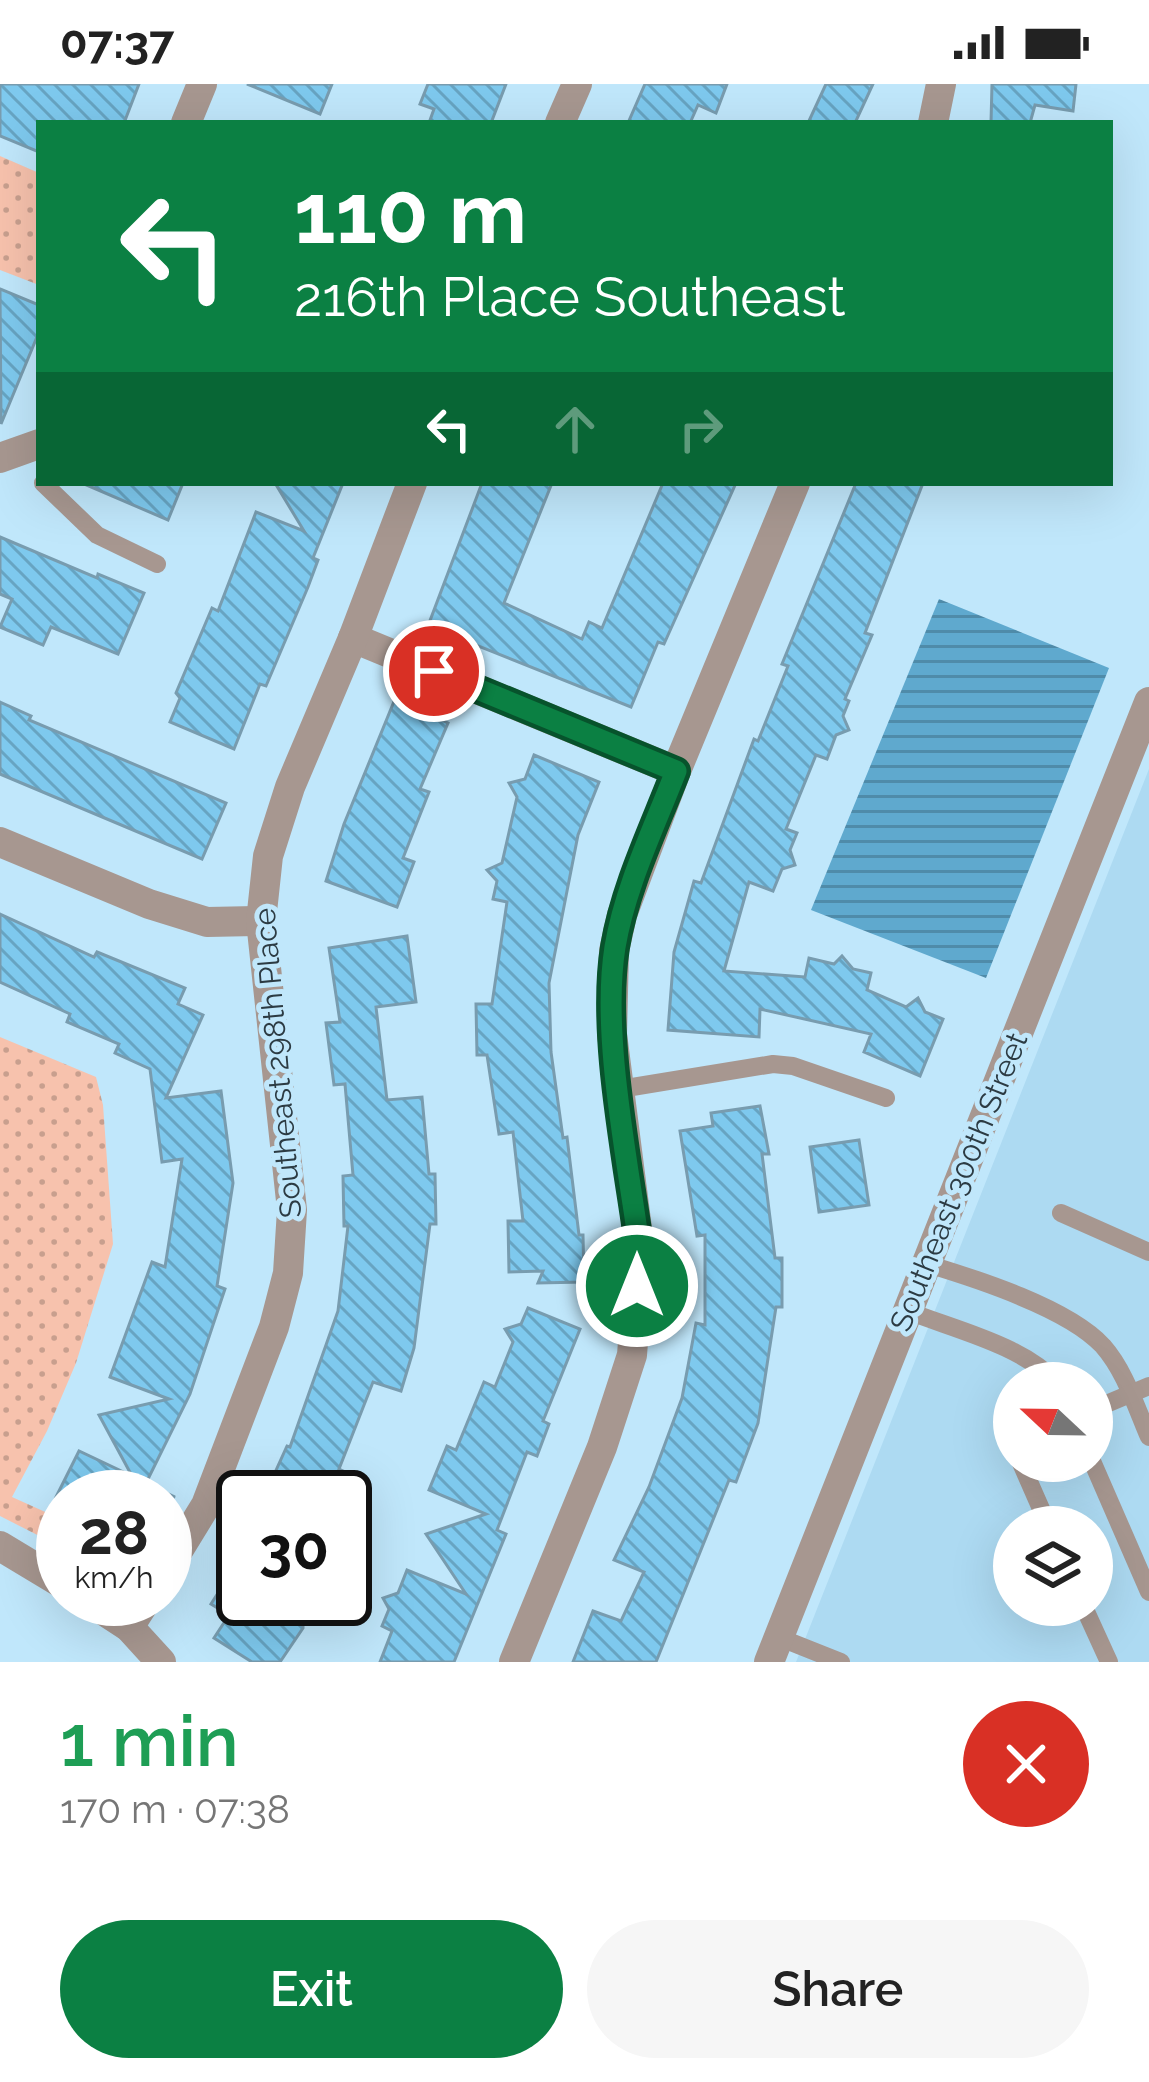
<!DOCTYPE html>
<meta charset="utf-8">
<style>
:root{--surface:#fff;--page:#f6f6f6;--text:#222;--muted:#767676;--accent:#0b8043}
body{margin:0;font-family:Raleway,sans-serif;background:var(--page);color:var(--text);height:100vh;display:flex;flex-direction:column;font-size:45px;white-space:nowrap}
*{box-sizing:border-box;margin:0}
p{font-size:39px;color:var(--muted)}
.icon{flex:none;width:66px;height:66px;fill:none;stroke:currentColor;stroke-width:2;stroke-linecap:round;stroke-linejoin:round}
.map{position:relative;height:1578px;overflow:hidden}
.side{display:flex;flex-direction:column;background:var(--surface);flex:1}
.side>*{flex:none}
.guide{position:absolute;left:36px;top:36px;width:1077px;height:366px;border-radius:0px;box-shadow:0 12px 48px #0002;background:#0b8043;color:#fff;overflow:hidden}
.needle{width:78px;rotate:292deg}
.controls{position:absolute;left:993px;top:1278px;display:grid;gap:24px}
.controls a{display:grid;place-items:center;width:120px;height:120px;border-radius:50%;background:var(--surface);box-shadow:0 12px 48px #0002;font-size:60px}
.speed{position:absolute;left:36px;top:1386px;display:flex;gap:24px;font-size:60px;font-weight:700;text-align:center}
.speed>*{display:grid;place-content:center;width:156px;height:156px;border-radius:50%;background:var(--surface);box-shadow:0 12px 48px #0002;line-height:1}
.speed small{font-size:30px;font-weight:400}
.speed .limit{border:6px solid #111;border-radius:18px;background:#fff;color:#111}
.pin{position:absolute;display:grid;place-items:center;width:102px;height:102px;color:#fff;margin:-51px;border:6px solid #fff;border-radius:50%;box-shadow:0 3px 12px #0007}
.me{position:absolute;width:132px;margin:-66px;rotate:0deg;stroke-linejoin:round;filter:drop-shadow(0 0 9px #0008)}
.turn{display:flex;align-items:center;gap:42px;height:252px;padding:0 60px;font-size:54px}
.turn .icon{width:156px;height:156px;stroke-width:2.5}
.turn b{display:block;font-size:84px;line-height:102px}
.lanes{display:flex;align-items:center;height:114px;padding:0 60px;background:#0003;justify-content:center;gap:60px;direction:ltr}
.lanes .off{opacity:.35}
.round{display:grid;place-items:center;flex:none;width:126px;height:126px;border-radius:63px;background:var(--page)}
.head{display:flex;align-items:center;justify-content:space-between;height:204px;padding:0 60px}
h1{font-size:72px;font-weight:600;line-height:90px;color:#1e9e55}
.action{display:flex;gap:24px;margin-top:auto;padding:24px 60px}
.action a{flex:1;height:138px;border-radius:72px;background:var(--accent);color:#fff;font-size:48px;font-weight:600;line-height:138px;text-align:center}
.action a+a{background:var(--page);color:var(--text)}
.status{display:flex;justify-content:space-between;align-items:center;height:84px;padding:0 60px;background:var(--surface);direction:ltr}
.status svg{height:33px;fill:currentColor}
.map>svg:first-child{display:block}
</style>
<div class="status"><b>07:37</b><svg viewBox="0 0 49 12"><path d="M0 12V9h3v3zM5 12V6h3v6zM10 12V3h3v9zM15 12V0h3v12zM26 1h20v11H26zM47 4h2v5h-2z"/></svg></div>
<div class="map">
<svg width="1149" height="1578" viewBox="0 0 1149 1578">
<defs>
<pattern id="park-dots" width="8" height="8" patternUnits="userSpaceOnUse" patternTransform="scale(3)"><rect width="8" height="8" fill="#f7c2ad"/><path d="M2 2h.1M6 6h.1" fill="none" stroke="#c89f8e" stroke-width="1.8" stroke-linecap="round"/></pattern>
<pattern id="water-rules" width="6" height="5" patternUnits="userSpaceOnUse" patternTransform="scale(3)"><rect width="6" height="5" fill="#5fa9ce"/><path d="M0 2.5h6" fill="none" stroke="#4f8ba9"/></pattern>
<pattern id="building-back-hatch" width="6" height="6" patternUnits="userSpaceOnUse" patternTransform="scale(3)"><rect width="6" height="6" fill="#7ec9ee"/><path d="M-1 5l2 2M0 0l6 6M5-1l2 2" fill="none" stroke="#67a4c2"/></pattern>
</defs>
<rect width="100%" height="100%" fill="#c0e7fb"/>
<path fill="#addaf2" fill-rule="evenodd" d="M1149 685V1578H796ZM1014 1299H1092V1377H1014ZM1014 1443H1092V1521H1014Z"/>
<g fill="url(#park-dots)">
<path d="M0 72 39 89V201L0 186Z"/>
<path d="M0 953 96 993 103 1021 113 1160 76 1279 47 1347 12 1413 63 1436V1464L0 1432Z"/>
</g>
<path fill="url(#water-rules)" d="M939 515 1109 584 986 894 811 826Z"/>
<g fill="url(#building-back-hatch)" stroke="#789caf" stroke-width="3">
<path d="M0 0H139L124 39H39V68L0 52Z"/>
<path d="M247 0H332L320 30Z"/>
<path d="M428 0H506L491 39H429L434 25 420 20Z"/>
<path d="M645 0H727L716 29 698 21 690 39H628Z"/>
<path d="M826 0H873L855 39H808Z"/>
<path d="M992 0H1076L1073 27 1035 21 1030 39H991Z"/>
<path d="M0 205 39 221V248L1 340Z"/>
<path d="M82 399H183L168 436Z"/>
<path d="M275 399H343L313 474 318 476 308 503 266 602 260 600 234 665 170 638 180 614 176 609 212 524 218 527 256 428 304 447Z"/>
<path d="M482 399H552L504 519 582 555 589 538 602 544 663 399H736L664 560 658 558 631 623 428 542Z"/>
<path d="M856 399H923L865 549 872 551 845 615 849 617 843 632 849 646 836 651 827 675 816 671 786 745 797 749 790 766 795 781 782 785 773 807 749 798 724 887 805 893 809 874 834 880 842 872 853 885 871 889 867 906 906 923 918 914 925 928 943 935 920 992 864 968 871 950 760 925 759 953 668 946 674 868 694 797 701 799 754 655 758 657 788 582 782 580Z"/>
<path d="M0 453 97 494 98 490 144 509 118 570 51 543 43 561 0 543 12 515 0 510Z"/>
<path d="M395 615 448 639 420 705 429 708 403 774 414 778 397 823 326 797 344 740Z"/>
<path d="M0 618 31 632 29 636 226 719 202 775 0 690Z"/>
<path d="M534 671 599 698 578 751 549 899 551 968 563 1054 567 1053 579 1151H583L584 1198 538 1199 543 1187 509 1188 508 1137H523L513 1048 499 1050 487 971H477L476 920H492L507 818 493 815 497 797 487 786 502 779 517 713 509 699 525 695Z"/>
<path d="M0 830 94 873 97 868 185 904 178 920 203 931 166 1014 221 1007 233 1099 217 1202 225 1205 190 1310 146 1399 175 1413H56L79 1367 132 1392 99 1331 169 1315 110 1293 152 1178 165 1183 182 1075 162 1078 150 985 115 969 119 960 67 938 70 930 0 898Z"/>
<path d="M407 852 416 918 376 923 387 1016 422 1013 429 1090H435L436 1140H430L414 1264 401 1307 373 1298 339 1385 358 1394 349 1413H300L302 1407 273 1393 287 1362 290 1363 338 1227 348 1142H344L343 1092 353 1091 345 1000 334 1001 326 939 340 938 329 864Z"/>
<path d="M760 1022 769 1070H762L775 1174H782V1223H776L758 1339 736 1398 729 1396 656 1578H573L593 1527 621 1537 644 1488 614 1476 649 1403 682 1314 696 1239 705 1241V1151L697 1152 680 1047 713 1042 711 1029Z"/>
<path d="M859 1056 869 1121 819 1128 810 1063Z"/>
<path d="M528 1224 580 1245 543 1337 549 1340 537 1372 527 1368 497 1446 506 1450 454 1578H380L392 1547 382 1542 389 1525 383 1514 398 1509 407 1486 466 1510 426 1450 486 1430 429 1406 447 1362 456 1366 484 1298 495 1303 513 1258 505 1245 521 1240Z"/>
<path d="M243 1470V1540L254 1515H273L303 1534V1544L280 1578H252L214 1554 229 1531 211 1520Z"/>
</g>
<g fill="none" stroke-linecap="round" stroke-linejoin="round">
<g stroke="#a79790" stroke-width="18">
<path d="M43 399 97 451 157 480"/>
<path d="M620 1005 773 980 793 982 886 1014"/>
<path d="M1061 1129 1149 1168"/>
<path d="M927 1180C977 1195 1068 1224 1103 1262 1125 1287 1136 1323 1149 1353"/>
<path d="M908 1227C956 1246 1022 1261 1057 1299"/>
<path d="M1092 1326 1149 1302"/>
<path d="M1014 1362V1364"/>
<path d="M1020 1377 1049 1443"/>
<path d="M1092 1377 1149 1508"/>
<path d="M1083 1521 1109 1578"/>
<path d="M778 1553 841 1578"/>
</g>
<g stroke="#a79790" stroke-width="30">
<path d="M186 39 202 0"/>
<path d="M560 39 577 0"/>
<path d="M933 39 941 0"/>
<path d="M0 374 39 360"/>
<path d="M353 554 676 687"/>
<path d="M0 758 149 820 207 838 261 837"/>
<path d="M0 1462 63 1500"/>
<path d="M165 1488 206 1421 274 1243 288 1189 292 1126 261 837 268 772 290 703 353 554 412 399"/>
<path d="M86 1515 129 1543 161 1578"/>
<path d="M129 1543 147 1515"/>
<path d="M514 1578 602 1363 632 1271 640 1168 612 950 614 867 622 831 676 687 795 399"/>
<path d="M769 1578 1149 618"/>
</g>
</g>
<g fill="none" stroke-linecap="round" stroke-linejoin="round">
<g stroke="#07532c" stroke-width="30">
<path id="route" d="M434 587 676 687C654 744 625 803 615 863 601 951 628 1077 640 1168L637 1202"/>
</g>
<use href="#route" stroke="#0b8043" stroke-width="21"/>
</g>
<g text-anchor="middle" stroke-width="10" stroke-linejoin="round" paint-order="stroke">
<g font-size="30" fill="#2c3b43" stroke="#c0e7fb">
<text transform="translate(278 979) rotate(-95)" y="10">Southeast 298th Place</text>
<text transform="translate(959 1098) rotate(-68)" y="10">Southeast 300th Street</text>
</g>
</g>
</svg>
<div class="controls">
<a><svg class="needle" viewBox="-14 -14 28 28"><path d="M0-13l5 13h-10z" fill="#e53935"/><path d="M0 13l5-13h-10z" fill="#767676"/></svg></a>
<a><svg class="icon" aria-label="layers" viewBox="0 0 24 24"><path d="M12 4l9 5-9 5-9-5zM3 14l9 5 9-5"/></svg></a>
</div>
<div class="speed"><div>28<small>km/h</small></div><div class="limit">30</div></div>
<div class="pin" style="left:434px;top:587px;background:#d93025"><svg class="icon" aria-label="arrive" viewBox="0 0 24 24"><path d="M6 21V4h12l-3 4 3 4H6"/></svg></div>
<svg class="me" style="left:637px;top:1202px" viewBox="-20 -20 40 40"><circle r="17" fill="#0b8043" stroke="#fff" stroke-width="3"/><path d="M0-11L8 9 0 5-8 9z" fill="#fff"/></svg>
<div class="guide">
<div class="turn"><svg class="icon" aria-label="left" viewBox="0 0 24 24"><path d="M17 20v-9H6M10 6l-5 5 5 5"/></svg><div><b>110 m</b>216th Place Southeast</div></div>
<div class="lanes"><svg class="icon" aria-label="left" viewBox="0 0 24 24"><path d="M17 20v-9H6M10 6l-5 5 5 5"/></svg><svg class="icon off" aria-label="ahead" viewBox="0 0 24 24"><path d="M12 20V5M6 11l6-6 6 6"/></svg><svg class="icon off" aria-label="right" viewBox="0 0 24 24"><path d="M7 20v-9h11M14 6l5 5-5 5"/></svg></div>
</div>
</div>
<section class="side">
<div class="head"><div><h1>1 min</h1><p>170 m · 07:38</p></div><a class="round" style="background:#d93025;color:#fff"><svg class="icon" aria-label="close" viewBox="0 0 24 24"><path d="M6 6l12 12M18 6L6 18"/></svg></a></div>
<div class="action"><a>Exit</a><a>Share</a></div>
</section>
